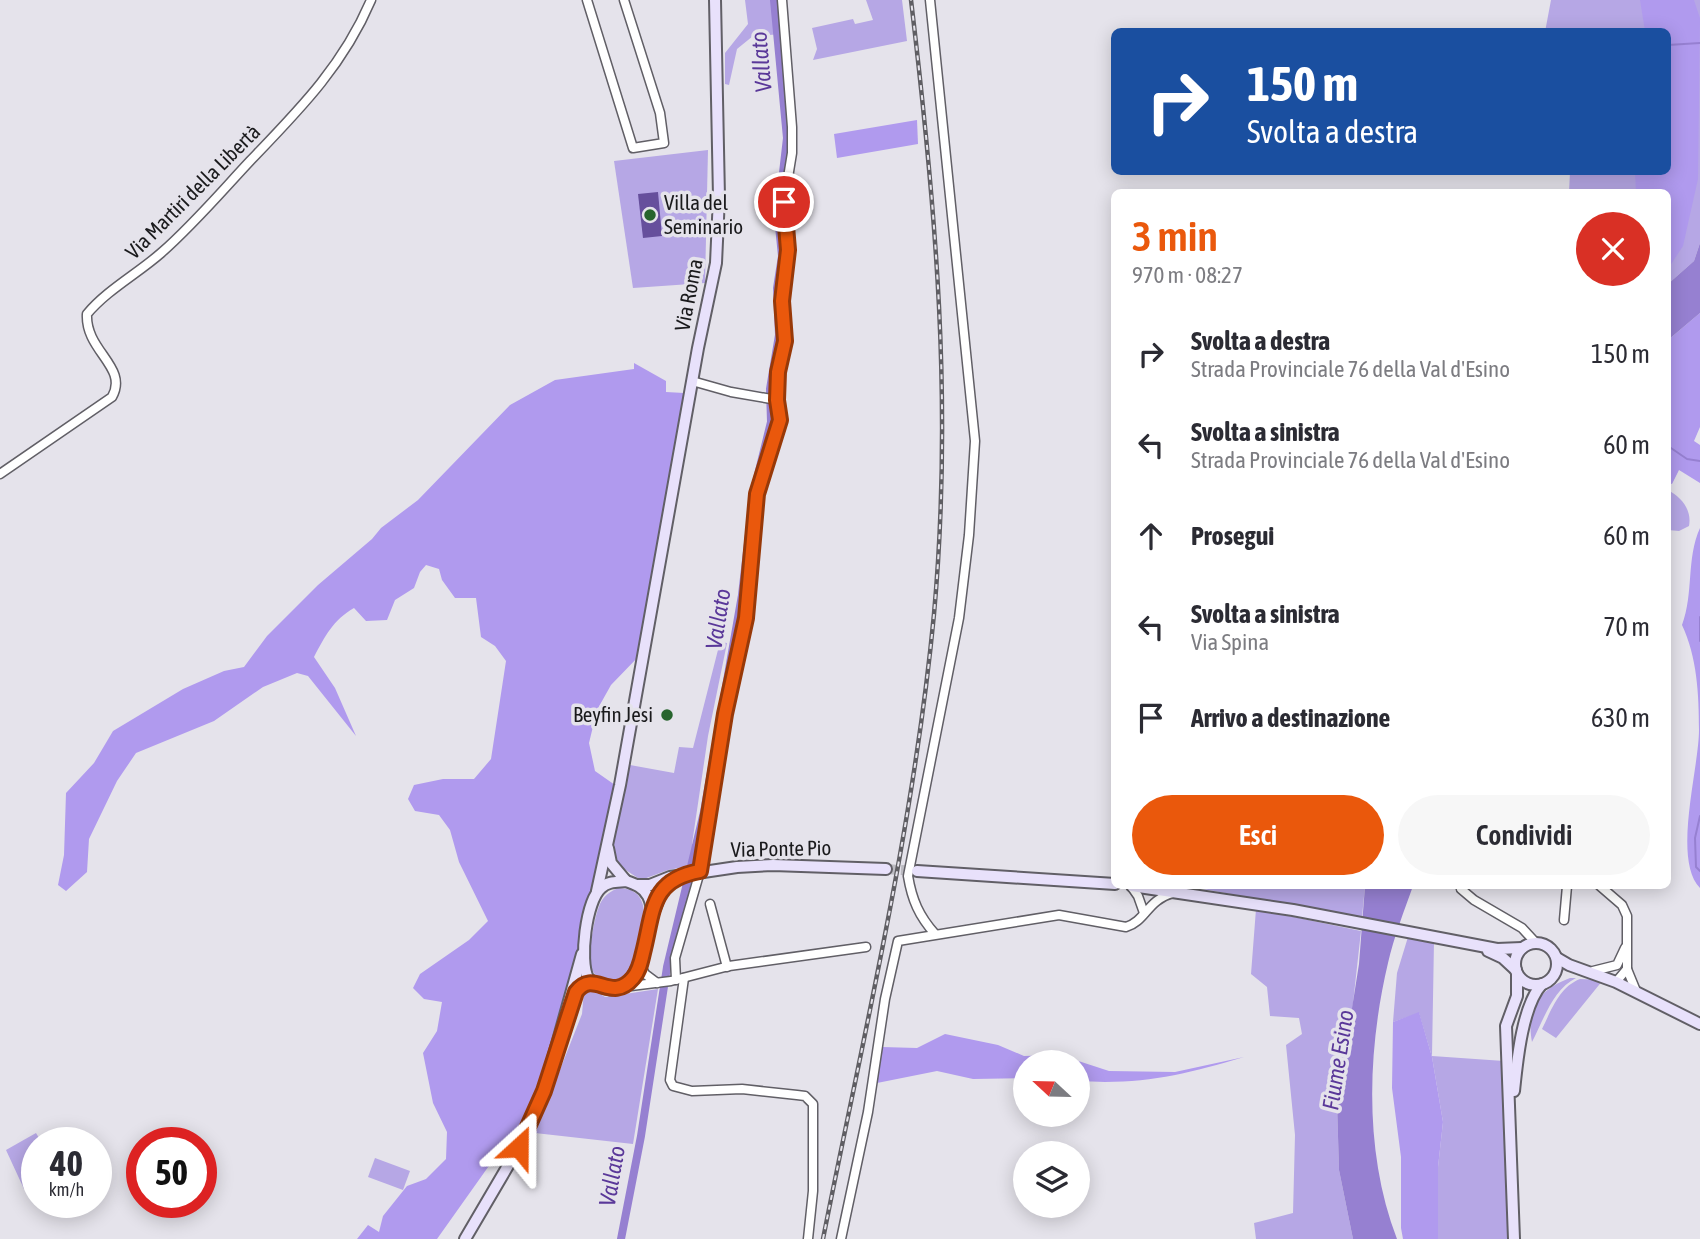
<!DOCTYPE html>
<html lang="it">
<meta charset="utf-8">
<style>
:root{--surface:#fff;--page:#f7f7f7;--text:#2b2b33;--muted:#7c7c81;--accent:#ea580c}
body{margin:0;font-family:"Asap Condensed",sans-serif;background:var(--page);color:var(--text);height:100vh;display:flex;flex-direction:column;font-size:26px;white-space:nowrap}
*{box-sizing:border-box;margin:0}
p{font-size:23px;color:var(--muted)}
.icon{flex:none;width:38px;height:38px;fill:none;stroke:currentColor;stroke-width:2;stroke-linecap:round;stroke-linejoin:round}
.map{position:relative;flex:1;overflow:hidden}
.side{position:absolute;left:1111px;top:189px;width:560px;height:700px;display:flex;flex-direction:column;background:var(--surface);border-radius:10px;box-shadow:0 4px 18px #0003}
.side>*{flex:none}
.guide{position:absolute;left:1111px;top:28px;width:560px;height:147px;border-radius:10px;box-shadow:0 4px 18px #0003;background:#1a4fa0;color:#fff;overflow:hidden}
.needle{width:46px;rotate:292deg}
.buttons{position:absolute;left:1013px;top:1050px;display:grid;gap:14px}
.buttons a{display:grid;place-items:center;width:77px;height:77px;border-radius:50%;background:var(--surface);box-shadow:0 4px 18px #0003;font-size:35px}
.speed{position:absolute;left:21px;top:1127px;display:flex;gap:14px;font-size:35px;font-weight:700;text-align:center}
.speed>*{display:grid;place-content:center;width:91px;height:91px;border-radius:50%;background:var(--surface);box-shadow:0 4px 18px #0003;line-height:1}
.speed small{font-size:18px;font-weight:400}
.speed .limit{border:10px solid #d22;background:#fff;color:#111}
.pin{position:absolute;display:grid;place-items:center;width:60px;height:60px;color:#fff;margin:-30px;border:4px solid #fff;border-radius:50%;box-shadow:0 2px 7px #0007}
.me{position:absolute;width:77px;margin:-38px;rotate:24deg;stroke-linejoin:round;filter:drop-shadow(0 0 5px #0008)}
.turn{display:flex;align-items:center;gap:24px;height:147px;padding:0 21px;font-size:32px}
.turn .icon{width:91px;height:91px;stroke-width:2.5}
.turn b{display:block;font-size:49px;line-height:60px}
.round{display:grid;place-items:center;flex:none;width:74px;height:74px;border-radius:37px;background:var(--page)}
.head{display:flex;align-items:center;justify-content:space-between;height:119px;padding:0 21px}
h1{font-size:42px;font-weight:600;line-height:52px;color:var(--accent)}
.primary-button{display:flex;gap:14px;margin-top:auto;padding:14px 21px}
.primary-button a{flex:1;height:80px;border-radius:42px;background:var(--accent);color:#fff;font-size:28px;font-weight:600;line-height:80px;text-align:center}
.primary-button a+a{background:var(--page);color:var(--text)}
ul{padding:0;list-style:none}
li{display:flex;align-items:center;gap:21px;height:91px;padding:0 21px}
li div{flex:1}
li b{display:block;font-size:26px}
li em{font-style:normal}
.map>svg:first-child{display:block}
</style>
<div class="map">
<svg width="1700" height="1239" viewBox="0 0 1700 1239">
<rect width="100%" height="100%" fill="#e5e3eb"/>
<g fill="#b6a7e5">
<path d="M745 0H781L783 34 753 36 737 49 729 85 725 84V53L748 24Z"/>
<path d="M866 0H902L907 41 813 60 817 49 812 28 853 19 855 24 873 20Z"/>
<path d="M1551 0H1700V243L1694 261 1668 284V192H1569L1570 172H1668V32H1545Z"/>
<path d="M708 150 705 283 633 288 614 161Z"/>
<path d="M1668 490C1682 498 1692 510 1689 526L1679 531 1668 530Z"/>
<path d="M720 642 727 643 708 736 692 844 704 846 699 864 668 870 641 880 615 863 612 851 630 765 674 773 679 747 693 748Z"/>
<path d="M1197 886H1365L1362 917 1197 888Z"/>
<path d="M618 888C662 888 639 946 631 970 619 983 598 987 591 967 587 956 595 912 601 902 605 895 611 891 618 888Z"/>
<path d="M1256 909 1361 931 1352 1012 1337 1103 1339 1170 1353 1239H1256L1254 1223 1293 1213 1295 1135 1286 1045 1302 1034 1299 1018 1270 1016 1267 987 1251 974Z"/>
<path d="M1408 937 1434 941 1432 1056 1504 1061 1509 1239H1438V1167L1443 1122 1432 1057 1419 1013 1393 1022 1397 973Z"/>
<path d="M1570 978H1576C1553 989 1543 1021 1532 1042 1526 1009 1538 990 1570 978Z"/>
<path d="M1580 979 1603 980 1556 1038 1542 1029C1551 1011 1559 987 1580 979Z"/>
<path d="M591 988 605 997 658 989 633 1144 535 1133 582 1014 584 991Z"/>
<path d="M36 1133 42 1143H37V1182L24 1189 6 1150Z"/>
<path d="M375 1158 410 1171 403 1190 368 1177Z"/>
</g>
<g fill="#b09aee">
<path d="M1640 0H1694L1700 18 1698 179 1683 246 1668 269V192H1636L1635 172H1668V32L1645 31Z"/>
<path d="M917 120 918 144 837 158 834 134Z"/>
<path d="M1700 313V427L1694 441 1700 445V483L1679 470 1672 484 1668 483V340Z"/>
<path d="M634 363 666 381V392L684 393 640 655 611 685 597 710 589 743 595 771 615 785 578 951 543 1078 523 1129 503 1146 437 1239H357L368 1225 379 1232 383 1216 407 1186 426 1179 446 1159 447 1132 433 1103 423 1053 437 1031 442 1002 424 999 413 988 420 974 469 940 488 921 459 862 450 830 439 815 415 811 408 799 414 785 443 779H474L491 759 506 661 495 646 481 637 476 598H455L442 580 439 569 426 565 420 572 414 588 395 600 387 620 366 621 354 608C333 620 325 636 314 657L335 688 356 736 308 676 297 673 263 687 214 721 136 753 117 781 89 839 87 872 66 891 58 885 64 855 66 793 94 763 113 731 183 689 224 671 244 667 267 636 318 585 372 539 381 528 418 500 510 405 555 380 634 369Z"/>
<path d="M1700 528V888C1672 859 1699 769 1699 730 1699 694 1697 657 1682 625 1694 593 1686 559 1700 528Z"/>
<path d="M1419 1012 1432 1057 1443 1122 1438 1167V1239H1403L1401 1228V1157L1392 1088 1393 1022Z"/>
<path d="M945 1034 998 1045 1024 1056 1060 1055 1109 1071 1175 1072 1244 1057C1184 1075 1142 1085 1078 1081V1062H1026L1025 1078 973 1079 937 1071 877 1083 882 1047 917 1048Z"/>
</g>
<g fill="#9680d1">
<path d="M1700 243V313L1668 340V284L1694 261Z"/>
<path d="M1365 886H1413C1404 911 1394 937 1388 963 1367 1052 1364 1153 1397 1239H1353L1339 1170 1337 1103 1359 964Z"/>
</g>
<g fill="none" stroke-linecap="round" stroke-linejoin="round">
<g stroke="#9680d1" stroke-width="2">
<path d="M1668 45 1700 43"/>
<path d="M1668 446 1687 459 1700 461"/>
<path d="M1700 617V641"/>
<path d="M1700 816 1695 838 1696 867 1700 871"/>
</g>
<path stroke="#9680d1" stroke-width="8" d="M621 1239 641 1136 667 967 704 812 742 595 754 491 771 422 770 389 779 335 777 288 782 256 778 216 787 138 774 0"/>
</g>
<path fill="#664f9c" d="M658 192 662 236 643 238 638 194Z"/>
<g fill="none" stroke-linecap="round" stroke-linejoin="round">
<path stroke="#bcbbc2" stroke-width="10" stroke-dasharray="10 5" stroke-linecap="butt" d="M886 869 917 871"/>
<g stroke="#615f66" stroke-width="11">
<g id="street">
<path d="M587 0 633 148 664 143 660 113 624 0"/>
<path d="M930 0 975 441 969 535 959 618 908 876C912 900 919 916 935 934"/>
<path d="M692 381 731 392 777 400"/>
<path d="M0 474 112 397C129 367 85 351 87 314 107 290 137 274 161 253 193 225 221 192 250 161 299 110 343 66 371 0"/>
<path d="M1131 886 1138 896 1144 913"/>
<path d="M1600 886 1622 905 1627 916V969L1616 982"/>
<path d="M1461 889 1474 900 1522 928 1535 942"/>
<path d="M710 904 727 967"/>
<path d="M1564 920 1567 886"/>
<path d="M640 964 645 974 657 983"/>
<path d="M1627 969 1636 991"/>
<path d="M1593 971 1617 965 1625 948"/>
<path d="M684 978 670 1080 673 1086 692 1091 742 1089 797 1095 805 1096 813 1104V1191L808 1239"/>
<path d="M676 980 675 958 705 854 725 714 746 618 757 494 780 420 777 400 778 372 785 341 782 301 788 249 784 202 792 153V127L782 0"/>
<path d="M623 987 671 981 729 966 866 947"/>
<path d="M841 1239 868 1112 885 999 898 941 1059 915 1126 927C1146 921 1147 900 1173 893"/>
</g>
</g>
<g stroke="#615f66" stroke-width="14">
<g id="secondary">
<path d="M608 848 611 863 626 881"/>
<path d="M917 871 1115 884"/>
<path d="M626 881C635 884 643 887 648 896 656 911 649 929 645 944 638 973 622 1008 588 978 579 961 586 901 601 888 608 881 617 882 626 881Z"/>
<path d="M638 885H650L670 877 737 867 773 865 886 869"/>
<path d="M1132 886 1293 910 1497 949 1522 948"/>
<path d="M597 891 620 785 698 348 716 263 719 197 715 0"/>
<path d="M653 914 662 890 675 878"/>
<circle cx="1536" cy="964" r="21"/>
<path d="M1488 951 1503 958 1516 970"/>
<path d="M1557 958 1569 965 1616 982 1700 1024"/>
<path d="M1514 1091C1517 1062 1522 1006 1542 984"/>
<path d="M465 1239 519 1147 544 1091 582 954"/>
<path d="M1514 1239 1506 1026 1517 996V974"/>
</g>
</g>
<use href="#street" stroke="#fff" stroke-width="8"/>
<use href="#secondary" stroke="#e8e1fb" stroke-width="10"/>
<g stroke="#5f5e63" stroke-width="4.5">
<path id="rail" d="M823 1239C864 1032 914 825 934 614 953 404 936 209 911 0"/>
</g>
<use href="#rail" stroke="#e5e3eb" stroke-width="2" stroke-dasharray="5" stroke-linecap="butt"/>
</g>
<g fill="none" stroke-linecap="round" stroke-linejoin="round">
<g stroke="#983908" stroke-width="18">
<path id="route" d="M519 1147 544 1091 576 992C594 968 611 1004 633 978 639 971 641 962 643 953 654 910 650 880 700 871L725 714 746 618 757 494 780 420 777 400 778 372 785 341 782 301 788 250 784 202"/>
</g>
<use href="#route" stroke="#ea580c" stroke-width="12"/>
</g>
<g fill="#27642d" stroke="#e5e3eb" stroke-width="2.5">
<circle cx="650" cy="215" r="7"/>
<circle cx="667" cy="715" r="7"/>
</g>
<g text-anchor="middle" stroke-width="7" stroke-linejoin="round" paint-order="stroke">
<g font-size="21" fill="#1a1a1c" stroke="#e5e3eb">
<text transform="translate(193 192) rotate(-45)" y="7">Via Martiri della Libertà</text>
<text transform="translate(689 295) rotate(-79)" y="7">Via Roma</text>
<text transform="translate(781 849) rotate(-1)" y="7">Via Ponte Pio</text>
</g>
<g font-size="21" fill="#1a1a1c" stroke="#e5e3eb" text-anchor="start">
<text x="664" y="210">Villa del<tspan x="664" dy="24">Seminario</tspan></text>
<text x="653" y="722" text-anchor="end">Beyfin Jesi</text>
</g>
<g font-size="23" font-style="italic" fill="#5a3899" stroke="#e5e3eb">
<text transform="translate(761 62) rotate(-95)" y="8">Vallato</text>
<text transform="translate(718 619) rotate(-81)" y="8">Vallato</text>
<text transform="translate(1338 1060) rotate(-81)" y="8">Fiume Esino</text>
<text transform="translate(612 1176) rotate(-80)" y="8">Vallato</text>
</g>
</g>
</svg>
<div class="buttons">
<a><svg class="needle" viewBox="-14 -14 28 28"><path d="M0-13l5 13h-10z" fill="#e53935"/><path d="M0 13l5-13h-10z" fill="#7c7c81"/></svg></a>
<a><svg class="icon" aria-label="layers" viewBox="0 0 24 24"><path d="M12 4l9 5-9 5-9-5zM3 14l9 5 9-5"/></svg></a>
</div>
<div class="speed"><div>40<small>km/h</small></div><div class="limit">50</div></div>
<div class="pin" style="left:784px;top:202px;background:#d93025"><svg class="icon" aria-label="arrive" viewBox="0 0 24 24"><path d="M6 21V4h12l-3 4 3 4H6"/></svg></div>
<svg class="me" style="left:519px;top:1147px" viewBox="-20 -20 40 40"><path d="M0-17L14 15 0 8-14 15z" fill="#ea580c" stroke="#fff" stroke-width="4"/></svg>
<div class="guide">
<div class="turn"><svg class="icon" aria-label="right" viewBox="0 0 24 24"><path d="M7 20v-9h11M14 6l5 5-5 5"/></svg><div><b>150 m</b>Svolta a destra</div></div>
</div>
<section class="side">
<div class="head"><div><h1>3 min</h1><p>970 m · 08:27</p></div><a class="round" style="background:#d93025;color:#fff"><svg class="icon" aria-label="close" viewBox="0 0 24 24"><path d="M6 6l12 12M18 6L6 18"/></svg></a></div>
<ul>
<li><svg class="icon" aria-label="right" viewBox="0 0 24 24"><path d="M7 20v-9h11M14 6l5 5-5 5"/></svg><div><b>Svolta a destra</b><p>Strada Provinciale 76 della Val d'Esino</p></div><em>150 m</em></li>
<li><svg class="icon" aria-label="left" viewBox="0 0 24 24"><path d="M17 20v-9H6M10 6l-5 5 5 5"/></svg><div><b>Svolta a sinistra</b><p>Strada Provinciale 76 della Val d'Esino</p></div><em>60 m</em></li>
<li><svg class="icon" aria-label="ahead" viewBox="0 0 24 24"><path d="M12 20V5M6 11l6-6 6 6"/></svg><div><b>Prosegui</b></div><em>60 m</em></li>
<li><svg class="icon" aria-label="left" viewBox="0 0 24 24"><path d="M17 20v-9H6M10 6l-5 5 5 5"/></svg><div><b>Svolta a sinistra</b><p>Via Spina</p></div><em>70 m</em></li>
<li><svg class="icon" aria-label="arrive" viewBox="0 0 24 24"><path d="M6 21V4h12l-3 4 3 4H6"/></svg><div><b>Arrivo a destinazione</b></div><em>630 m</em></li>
</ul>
<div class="primary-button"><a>Esci</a><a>Condividi</a></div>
</section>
</div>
